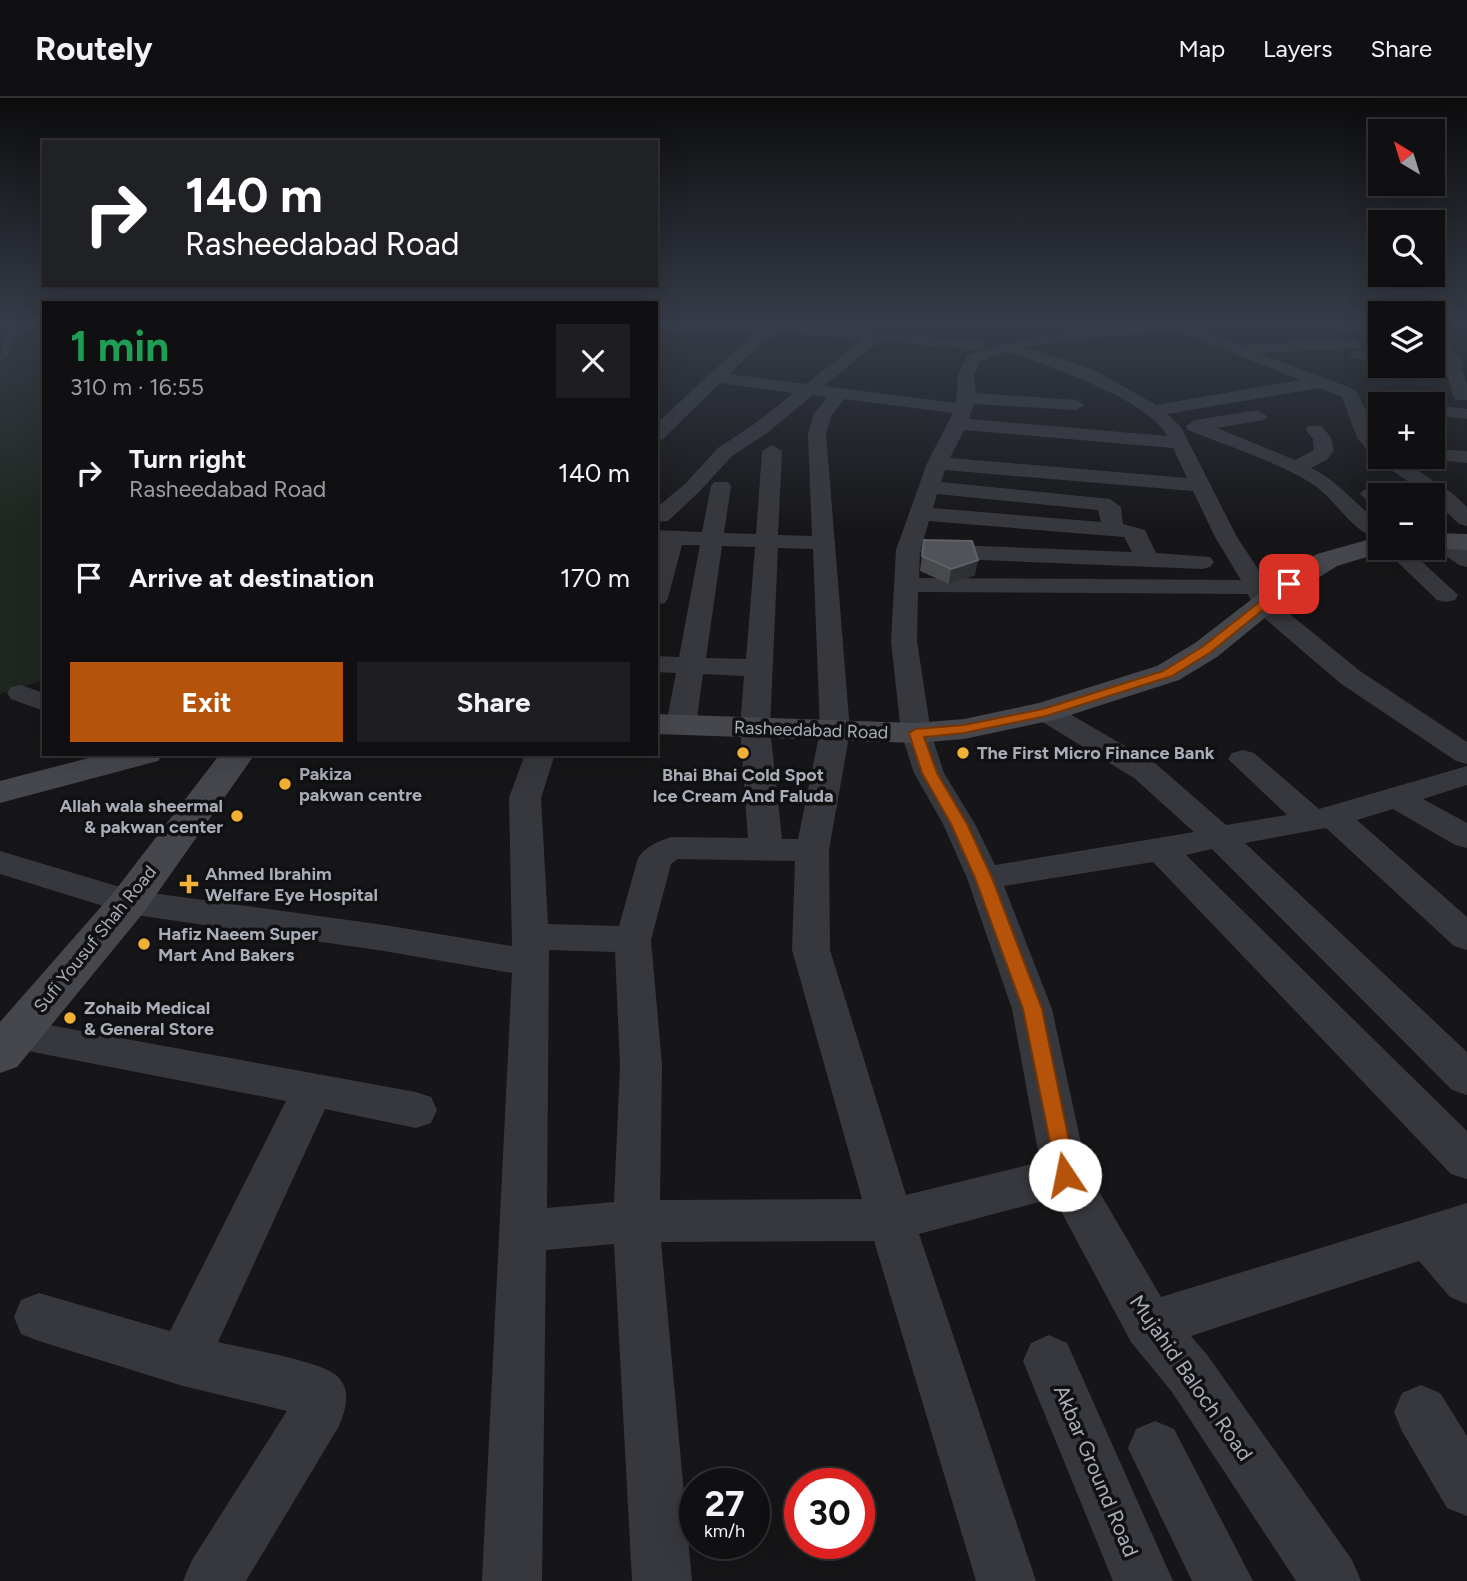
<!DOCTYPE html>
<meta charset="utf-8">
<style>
:root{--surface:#101012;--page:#1e1e20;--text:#f1f3f6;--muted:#9c9d9f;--line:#303032;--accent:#b45309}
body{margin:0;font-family:Figtree,sans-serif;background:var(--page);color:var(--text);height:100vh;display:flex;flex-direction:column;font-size:26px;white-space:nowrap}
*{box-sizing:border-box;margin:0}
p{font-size:23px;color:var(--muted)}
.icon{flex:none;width:38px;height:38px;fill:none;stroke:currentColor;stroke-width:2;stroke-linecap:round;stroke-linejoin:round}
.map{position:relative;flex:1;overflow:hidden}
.sheet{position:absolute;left:42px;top:203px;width:616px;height:455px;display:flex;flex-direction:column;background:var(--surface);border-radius:0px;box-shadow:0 7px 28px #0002,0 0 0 2px var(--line)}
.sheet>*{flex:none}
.guide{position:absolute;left:42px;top:42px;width:616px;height:147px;border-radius:0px;box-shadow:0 7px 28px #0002,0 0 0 2px var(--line);background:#202124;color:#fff;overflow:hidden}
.needle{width:46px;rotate:322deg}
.buttons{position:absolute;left:1368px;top:21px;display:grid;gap:14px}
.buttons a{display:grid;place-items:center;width:77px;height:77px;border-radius:0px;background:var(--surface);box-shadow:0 7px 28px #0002,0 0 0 2px var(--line);font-size:35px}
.speed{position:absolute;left:679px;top:1370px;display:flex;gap:14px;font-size:35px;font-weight:700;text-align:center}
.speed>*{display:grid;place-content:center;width:91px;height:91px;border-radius:50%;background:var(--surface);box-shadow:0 7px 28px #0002,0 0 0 2px var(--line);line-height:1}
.speed small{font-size:18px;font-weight:400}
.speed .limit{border:10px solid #d22;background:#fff;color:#111}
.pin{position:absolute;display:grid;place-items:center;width:60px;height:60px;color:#fff;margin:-30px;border-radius:14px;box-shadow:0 4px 10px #0006}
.me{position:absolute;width:77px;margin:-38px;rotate:349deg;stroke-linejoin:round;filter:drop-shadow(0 0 5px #0008)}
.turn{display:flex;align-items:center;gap:24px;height:147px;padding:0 28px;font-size:32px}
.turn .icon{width:91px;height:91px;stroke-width:2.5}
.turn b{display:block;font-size:49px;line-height:60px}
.round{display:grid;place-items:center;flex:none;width:74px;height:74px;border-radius:0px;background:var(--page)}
.summary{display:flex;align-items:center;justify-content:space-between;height:119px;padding:0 28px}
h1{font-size:42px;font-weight:700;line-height:52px;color:#1e9e55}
.button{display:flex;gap:14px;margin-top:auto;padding:14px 28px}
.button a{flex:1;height:80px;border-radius:0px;background:var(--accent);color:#fff;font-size:28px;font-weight:700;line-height:80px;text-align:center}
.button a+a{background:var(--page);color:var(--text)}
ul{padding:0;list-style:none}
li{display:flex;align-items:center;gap:21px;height:105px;padding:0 28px}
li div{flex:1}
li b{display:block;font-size:26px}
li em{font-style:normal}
header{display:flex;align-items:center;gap:42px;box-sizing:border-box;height:98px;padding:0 35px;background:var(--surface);border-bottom:2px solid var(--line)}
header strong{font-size:33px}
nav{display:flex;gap:38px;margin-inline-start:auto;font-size:24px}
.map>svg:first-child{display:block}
</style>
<header>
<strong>Routely</strong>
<nav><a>Map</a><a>Layers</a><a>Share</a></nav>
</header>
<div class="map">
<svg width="1467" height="1483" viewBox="0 0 1467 1483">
<rect width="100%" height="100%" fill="#161618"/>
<path fill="#1e261f" d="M34 233H44V582L0 596V263Z"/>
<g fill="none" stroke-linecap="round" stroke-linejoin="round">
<g fill="#37383d" fill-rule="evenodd">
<path d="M23 225H43L16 240 6 260 0 262 2 237Z"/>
<path d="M656 225H782L984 244 986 247 984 250 978 252 879 243 824 288 956 305 958 277 967 258C1047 228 1134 225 1218 225L1216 228 1198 231 1245 249 1252 245 1353 242 1359 244 1361 247 1359 250 1259 255 1356 292 1381 344V359H1397L1452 395 1467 409V428L1459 426 1433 401V397H1428L1374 360 1357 340 1342 299 1319 290 1167 316 1181 329 1237 439 1270 489 1275 504 1360 573 1467 644V666L1456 663 1340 585 1255 512 1248 496 918 494 917 543 931 635 944 675 975 726 995 767 1194 734 1134 680 1036 620 1032 614 1036 608 1046 605 1056 608 1156 666 1226 727 1287 717 1228 661 1232 655 1243 652 1254 655 1319 711 1467 668V687L1423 701 1467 725V750L1455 747 1393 711 1357 722 1467 819V852L1454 848 1326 730 1245 745 1467 954V997L1452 992 1212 751 1186 757 1467 1033V1081L1451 1076 1153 764 1004 788 1052 911 1087 1073 1161 1199 1467 1105V1206L1450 1199 1419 1163 1191 1238 1208 1258 1352 1462 1361 1483H1296L1172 1294 1131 1244 1054 1100 919 1136 1036 1483H976L874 1143 661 1144 692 1483H632L614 1146 546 1152 542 1483H482L512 875 384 853 129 816 0 776V753L130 792 384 827 512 848 509 700 525 656H555L541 700 548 826 619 828 638 760C646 748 658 743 672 739L748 740 740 630 744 578 703 576 696 627 691 633 681 636 671 633 666 627 676 575 656 574V558L679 559 700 447H682L668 500 665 505 656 507V456L659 446H656V432L702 434 711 388 714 384H728L731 388 724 435 756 436 762 353 772 347 782 353 778 437 812 438 808 335 814 316 827 299 813 297 767 335 732 358 699 394 668 423 656 424V410L685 386 718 350 753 327 794 295 720 285 663 341 656 343V326L751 238 760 233 656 234ZM1177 233 1300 282 1156 307 1093 271 1025 249 1090 240ZM780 234 862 242 806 286 729 276 763 244ZM1007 254C1046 267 1149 301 1167 338L969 321 974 306 1076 312 1085 307 1076 302 976 295 974 277 980 264ZM844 301 953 315 927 365 896 452 891 543 901 635 914 675 943 726 967 780 1012 911 1040 1064 906 1097 830 852 829 752 850 633 826 335 832 317ZM964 332 1173 350 1187 380 950 360ZM945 372 1193 393 1215 439 1241 482 919 480 920 453 923 458 931 460 1202 471 1210 469 1214 464 1210 459 1156 455 1145 432 1123 426 1121 409 1110 401 941 384ZM937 396 1098 412 1101 424 933 410ZM929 423 1124 439 1132 454 931 446 923 448 920 453ZM722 448 755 449 746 561 706 560ZM778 450 813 451 820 633 798 741H782L770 630ZM678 761 795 763 792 852 862 1101 660 1102 662 967 651 842 671 766ZM549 852 615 854 620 967 614 1104 547 1110Z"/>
<path d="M1337 225 1381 226V236L1343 233 1338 231Z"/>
<path d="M1433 232 1440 233 1464 266 1462 270 1467 286V302H1456L1453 298 1445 268 1447 265 1433 245Z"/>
<path d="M1358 252 1381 254V264L1352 260 1350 257 1352 254Z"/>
<path d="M1433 307 1467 311V321L1433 317Z"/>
<path d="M1258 312 1267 318 1264 322 1217 330 1295 362 1314 352 1313 341 1306 332 1308 328H1322L1331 340 1334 352 1328 361 1311 370C1339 383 1356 408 1381 425V442C1351 434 1337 403 1314 387 1283 366 1225 347 1188 332L1186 328 1195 322Z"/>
<path d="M1433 351 1467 353V365L1426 361 1424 359H1433Z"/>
<path d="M1371 390 1388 397H1381V408L1373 407 1360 396 1364 392Z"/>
<path d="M1433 431 1441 433 1467 451V469L1459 467 1433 449Z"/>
<path d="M1383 450H1407L1458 497 1455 502 1446 504 1437 502Z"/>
<path d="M21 587 44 595V613L11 601 7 595 11 589Z"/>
<path d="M16 921 416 994 431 999 437 1012 431 1025 416 1030 325 1011 218 1244C242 1250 323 1263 337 1278 352 1293 346 1310 339 1328L246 1483H183L192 1462 287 1313 183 1288 39 1243 21 1236 14 1219 21 1202 39 1195 170 1233 286 1003 2 948V926Z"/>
<path d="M1049 1237 1067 1245 1173 1483H1113L1023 1263 1031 1245Z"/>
<path d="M1421 1287 1440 1295 1467 1338V1418L1447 1410 1402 1333 1394 1314 1402 1295Z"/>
<path d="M1155 1323 1174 1331 1253 1483H1192L1128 1350 1136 1331Z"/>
</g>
<g fill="#45474d" fill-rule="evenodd">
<path d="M1433 435 1467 436V452L1428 450H1433Z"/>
<path d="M1381 438V450H1392L1390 452 1337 468 1299 492 1217 559 1179 582 1058 621 964 641 916 645 656 636V616L916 625 964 621 1039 605 1157 568 1195 545 1279 480 1317 456Z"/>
<path d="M104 656H163L158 663 0 705V683Z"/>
<path d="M220 656H255L144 814 17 969 0 975V924L114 794Z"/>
</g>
</g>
<path fill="#47494d" d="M924 442 975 477 949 486 920 473Z"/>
<path fill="#2f3033" d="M978 462 975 477 949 486 951 471Z"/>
<path fill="#525359" stroke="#5f6168" stroke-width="2" d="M924 442 972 443 978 462 951 471 922 458Z"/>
<linearGradient id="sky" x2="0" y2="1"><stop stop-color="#0c0c0d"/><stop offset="0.52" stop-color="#363c48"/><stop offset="1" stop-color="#363c48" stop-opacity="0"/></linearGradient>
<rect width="1467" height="433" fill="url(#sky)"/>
<path fill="#b45309" stroke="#753606" stroke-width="2" d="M1285 484 1295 486 1211 554 1172 578 1046 618 964 635 924 639 937 675 967 726 992 780 1042 911 1076 1077 1073 1083 1065 1086 1058 1083 1023 911 975 780 951 726 922 675 909 635 916 631 964 627 1043 611 1163 573 1202 549Z"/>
<g fill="#f2b134" stroke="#111113" stroke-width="2.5">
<circle cx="743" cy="655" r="7"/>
<circle cx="963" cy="655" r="7"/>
<circle cx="285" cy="686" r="7"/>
<circle cx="237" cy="718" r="7"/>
<path d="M185.5 775.5h7v7h7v7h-7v7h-7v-7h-7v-7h7z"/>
<circle cx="144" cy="846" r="7"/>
<circle cx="70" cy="920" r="7"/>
</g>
<g text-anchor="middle" stroke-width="7" stroke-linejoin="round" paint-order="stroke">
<g font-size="18" fill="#a8adb8" stroke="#111113">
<text transform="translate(811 632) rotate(2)" y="6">Rasheedabad Road</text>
<text transform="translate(95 841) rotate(-51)" y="6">Sufi Yousuf Shah Road</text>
</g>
<g font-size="18" font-weight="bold" fill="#a8adb8" stroke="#111113" text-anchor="start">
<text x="977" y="661">The First Micro Finance Bank</text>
<text x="299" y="682">Pakiza<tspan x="299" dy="21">pakwan centre</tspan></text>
<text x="743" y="683" text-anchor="middle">Bhai Bhai Cold Spot<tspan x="743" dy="21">Ice Cream And Faluda</tspan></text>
<text x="223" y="714" text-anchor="end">Allah wala sheermal<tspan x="223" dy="21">&amp; pakwan center</tspan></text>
<text x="205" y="782">Ahmed Ibrahim<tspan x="205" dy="21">Welfare Eye Hospital</tspan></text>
<text x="158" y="842">Hafiz Naeem Super<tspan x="158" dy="21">Mart And Bakers</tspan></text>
<text x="84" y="916">Zohaib Medical<tspan x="84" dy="21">&amp; General Store</tspan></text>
</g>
<g font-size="21" fill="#a8adb8" stroke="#111113">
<text transform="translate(1191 1280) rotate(55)" y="7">Mujahid Baloch Road</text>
<text transform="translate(1096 1373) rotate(67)" y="7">Akbar Ground Road</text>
</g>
</g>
</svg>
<div class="buttons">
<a><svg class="needle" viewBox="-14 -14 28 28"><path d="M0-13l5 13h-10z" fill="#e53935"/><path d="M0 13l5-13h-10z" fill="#9c9d9f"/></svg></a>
<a><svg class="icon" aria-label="search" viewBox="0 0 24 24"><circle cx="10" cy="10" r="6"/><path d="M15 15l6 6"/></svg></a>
<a><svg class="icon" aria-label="layers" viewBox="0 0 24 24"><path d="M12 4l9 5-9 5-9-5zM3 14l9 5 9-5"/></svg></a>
<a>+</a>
<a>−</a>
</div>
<div class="speed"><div>27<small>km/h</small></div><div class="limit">30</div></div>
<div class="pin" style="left:1289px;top:486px;background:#d93025"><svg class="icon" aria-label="arrive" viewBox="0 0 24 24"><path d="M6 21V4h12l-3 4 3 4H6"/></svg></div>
<svg class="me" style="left:1065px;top:1077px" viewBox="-20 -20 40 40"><circle r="19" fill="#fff"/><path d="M0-13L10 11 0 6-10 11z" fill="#b45309"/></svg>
<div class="guide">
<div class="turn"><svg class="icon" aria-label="right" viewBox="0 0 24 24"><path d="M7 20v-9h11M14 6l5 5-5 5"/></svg><div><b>140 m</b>Rasheedabad Road</div></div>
</div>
<section class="sheet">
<div class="summary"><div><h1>1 min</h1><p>310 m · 16:55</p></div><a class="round"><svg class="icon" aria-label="close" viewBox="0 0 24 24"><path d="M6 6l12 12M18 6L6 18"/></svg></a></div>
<ul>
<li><svg class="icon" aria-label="right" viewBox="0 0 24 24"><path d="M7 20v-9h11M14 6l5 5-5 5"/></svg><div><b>Turn right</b><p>Rasheedabad Road</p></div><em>140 m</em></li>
<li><svg class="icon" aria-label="arrive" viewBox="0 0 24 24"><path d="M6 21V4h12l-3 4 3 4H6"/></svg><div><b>Arrive at destination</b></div><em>170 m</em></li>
</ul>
<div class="button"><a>Exit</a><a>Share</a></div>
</section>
</div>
